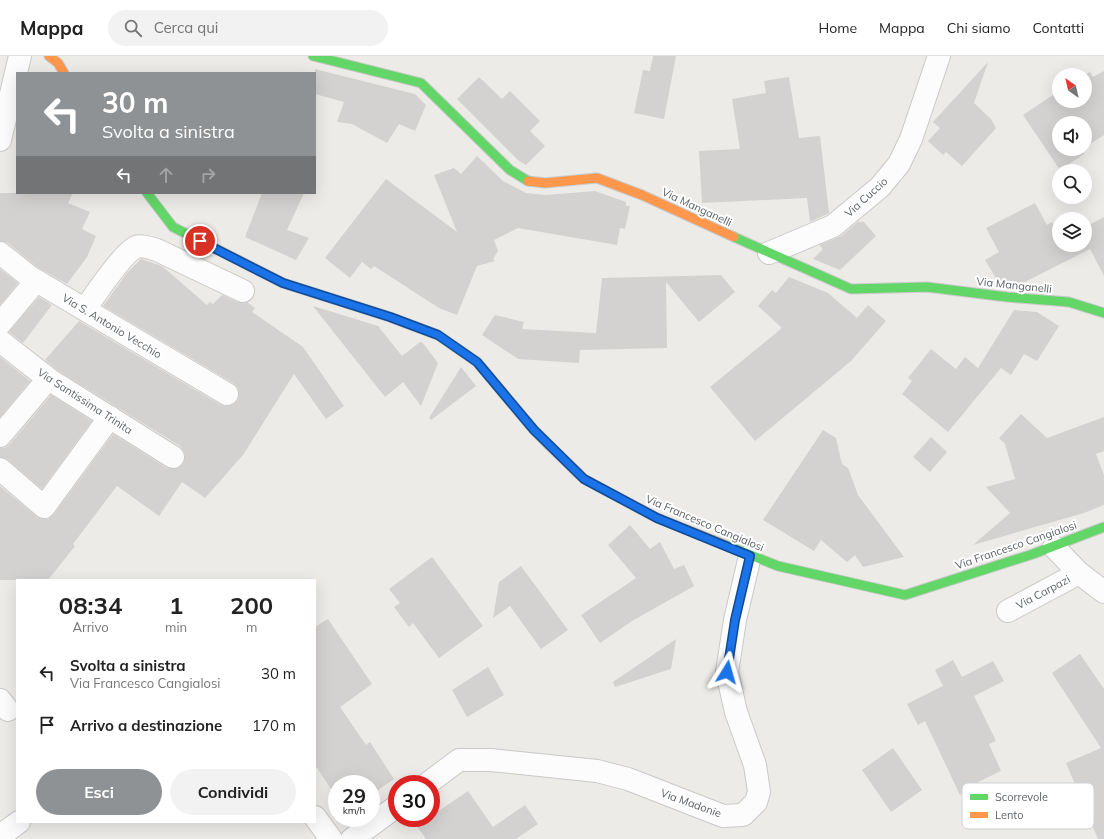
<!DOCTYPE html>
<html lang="it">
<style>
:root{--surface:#fff;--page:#f2f2f2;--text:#222;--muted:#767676;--line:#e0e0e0;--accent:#8f9294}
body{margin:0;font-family:Mulish,sans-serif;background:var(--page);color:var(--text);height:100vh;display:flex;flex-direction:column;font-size:15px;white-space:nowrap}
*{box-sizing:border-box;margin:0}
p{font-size:13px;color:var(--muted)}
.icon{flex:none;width:22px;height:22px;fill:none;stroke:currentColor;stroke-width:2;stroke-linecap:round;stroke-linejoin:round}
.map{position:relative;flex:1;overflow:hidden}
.drawer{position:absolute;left:16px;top:523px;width:300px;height:244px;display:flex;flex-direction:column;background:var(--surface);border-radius:0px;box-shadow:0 4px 16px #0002}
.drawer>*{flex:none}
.hud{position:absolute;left:16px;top:16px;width:300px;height:122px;border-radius:0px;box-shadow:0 4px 16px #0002;background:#8f9294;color:#fff;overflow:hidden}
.needle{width:26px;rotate:326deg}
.fabs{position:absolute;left:1052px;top:12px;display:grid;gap:8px}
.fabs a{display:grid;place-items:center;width:40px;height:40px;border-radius:50%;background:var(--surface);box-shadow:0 4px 16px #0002;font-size:20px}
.speed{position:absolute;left:328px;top:719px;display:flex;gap:8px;font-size:20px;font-weight:700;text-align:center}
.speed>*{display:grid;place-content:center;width:52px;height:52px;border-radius:50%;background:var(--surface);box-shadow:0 4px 16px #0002;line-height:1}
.speed small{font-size:10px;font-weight:400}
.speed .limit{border:6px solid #d22;background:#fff;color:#111}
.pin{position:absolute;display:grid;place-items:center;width:34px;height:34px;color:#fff;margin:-17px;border:2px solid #fff;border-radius:50%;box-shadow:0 1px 4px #0007}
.me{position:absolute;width:44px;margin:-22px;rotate:8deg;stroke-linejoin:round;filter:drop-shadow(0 0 3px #0008)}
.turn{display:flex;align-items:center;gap:14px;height:84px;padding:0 20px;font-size:18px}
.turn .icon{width:52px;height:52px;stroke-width:2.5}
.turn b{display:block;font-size:28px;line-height:34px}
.lanes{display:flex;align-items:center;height:38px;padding:0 20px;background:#0003;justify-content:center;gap:20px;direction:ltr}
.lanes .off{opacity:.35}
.eta{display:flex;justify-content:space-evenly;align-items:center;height:68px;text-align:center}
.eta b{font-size:24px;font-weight:700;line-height:28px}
.button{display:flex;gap:8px;margin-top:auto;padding:8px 20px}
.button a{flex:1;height:46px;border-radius:24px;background:var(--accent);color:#fff;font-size:16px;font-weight:700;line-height:46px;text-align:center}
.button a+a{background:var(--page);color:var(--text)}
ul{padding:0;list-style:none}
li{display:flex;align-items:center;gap:12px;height:52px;padding:0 20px}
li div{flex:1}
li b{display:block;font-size:15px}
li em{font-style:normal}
header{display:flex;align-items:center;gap:24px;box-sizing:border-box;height:56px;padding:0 20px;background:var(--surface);border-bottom:1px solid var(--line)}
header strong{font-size:19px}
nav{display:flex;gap:22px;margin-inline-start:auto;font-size:14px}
.search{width:280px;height:36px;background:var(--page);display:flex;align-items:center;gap:10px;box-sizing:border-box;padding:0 14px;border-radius:22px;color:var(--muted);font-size:15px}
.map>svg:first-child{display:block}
</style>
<header>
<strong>Mappa</strong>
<div class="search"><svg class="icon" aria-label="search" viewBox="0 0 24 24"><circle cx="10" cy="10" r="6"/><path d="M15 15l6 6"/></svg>Cerca qui</div>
<nav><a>Home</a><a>Mappa</a><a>Chi siamo</a><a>Contatti</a></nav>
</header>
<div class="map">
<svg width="1104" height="783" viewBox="0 0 1104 783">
<rect width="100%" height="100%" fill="#edebe8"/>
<g fill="#d4d2d1">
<path d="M653 0H676L664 63 634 57 643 14 650 15Z"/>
<path d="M988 6 974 47 991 63 996 72 962 110 946 96 943 99 928 85 940 72 933 66Z"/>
<path d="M315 13 415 38 426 49 415 75 399 68 387 87 352 68 337 66 344 46 315 38Z"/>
<path d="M1104 15V79L1085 91V67H1059V93H1083L1084 98 1060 114 1023 59 1059 35V45H1085V19L1090 16 1093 21Z"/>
<path d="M479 21 502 43 510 35 540 65 530 75 545 90 526 109 518 104 457 43Z"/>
<path d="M789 21 799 82 820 80 829 157 810 166 807 142 702 147 699 95 740 93 732 43 766 37 764 25Z"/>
<path d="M477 100 503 125 526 137 546 139 595 135 626 146V150H630L625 173 620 172 617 189 518 172 494 184 498 195 493 203 495 205 477 210 457 259 439 252 374 210 371 213 362 206 350 222 325 202 386 123 457 176 434 119 454 112 461 118Z"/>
<path d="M0 137H73L68 147 90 156 82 173 96 180 87 201 67 228 37 211 8 187 0 185Z"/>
<path d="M262 137H304L287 174 309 182 296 204 245 181Z"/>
<path d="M1035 147 1047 169 1052 166 1059 180V189H1085V171L1104 161V220L1090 193 1019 229 999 227 985 204 999 196 986 172Z"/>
<path d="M859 165 861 167 863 165 876 180 840 214 813 203 823 193 819 189 841 180Z"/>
<path d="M141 203 162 210 207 249 210 246 213 248 222 239 238 246H247L255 252 252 256 303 291 344 350 326 363 294 318 243 399 205 442 182 426 159 460 117 430 73 488 75 490 48 524H0V430L36 460 42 463H48L54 458 113 378 167 412 172 413 178 412 183 408 185 402 184 396 180 390 57 314 45 304 79 265 221 349 226 350 233 349 238 344 239 338 238 332 233 327 103 250 127 217Z"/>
<path d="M0 213 18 227 0 249Z"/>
<path d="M721 219 735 236 699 266 666 226 667 292 580 294 579 307 518 303 482 279 495 259 524 266 522 273 596 277 602 222Z"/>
<path d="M789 221 828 237 857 262 868 249 886 265 851 305 755 385 710 331 782 272 758 250 772 234 776 237Z"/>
<path d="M39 241 52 249 23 287 9 276Z"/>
<path d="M313 250 378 270 402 300 420 286H422L438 307 421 350 403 326 385 341Z"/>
<path d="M1014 254 1037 256 1059 270 1037 305 1024 298 1011 319 1001 312 948 376 902 338 912 325 908 322 931 293 956 313 965 301 978 312Z"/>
<path d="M0 301 30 325 0 361Z"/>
<path d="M461 311 476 330 431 364 429 362Z"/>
<path d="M51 339 92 365 42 433 8 404 0 401V392H5L10 388Z"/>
<path d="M1021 358 1047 382 1104 361V395L1096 398 1104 419V449L1084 457 973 489 1010 457 986 431 1015 423 1005 388 999 382Z"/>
<path d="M823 374 836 382 842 408 848 412 858 439 904 501 863 511 855 499 847 506 821 484 814 495 763 464Z"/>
<path d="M931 381 947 396 930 416 913 401Z"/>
<path d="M630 469 650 493 660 486 674 513 684 509 694 530 632 565 600 587 581 559 636 522 608 489Z"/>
<path d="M432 501 483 570 439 602 413 567 409 571 394 551 400 547 389 533Z"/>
<path d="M521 510 568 574 541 593 510 550 493 562 499 526Z"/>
<path d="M328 563 372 628 340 651 366 689 370 686 394 723 371 739V728H337V742L315 709V571Z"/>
<path d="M676 583 671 613 615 631 613 626Z"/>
<path d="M1080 598 1104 633V783H1098L1066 707 1101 692 1052 617Z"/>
<path d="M953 604 962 621 993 605 1004 625 974 640 996 685 989 688 1001 715 976 727 977 731 960 739 925 665 918 669 907 648 943 630 935 614Z"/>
<path d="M488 611 504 639 467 661 452 634Z"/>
<path d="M893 692 922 734 891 756 862 714Z"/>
<path d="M468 735 493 771 525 749 538 768 516 783H426L416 769 427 762H431V760Z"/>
</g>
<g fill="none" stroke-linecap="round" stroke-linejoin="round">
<g stroke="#c9c9c8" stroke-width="24">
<g id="street">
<path d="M0 84 20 0"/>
<path d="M0 197 30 221 227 338"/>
<path d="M769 197 833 170 880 131 899 108 911 83 939 0"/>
<path d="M85 253C94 240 124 196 136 191 142 189 150 192 157 194L243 235"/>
<path d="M0 268 36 225"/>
<path d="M0 285 50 324 173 401"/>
<path d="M0 380 48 323"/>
<path d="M0 413 44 451 110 361"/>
<path d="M1054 491 1079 517 1104 536"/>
<path d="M1008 555 1079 517"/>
<path d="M0 644 8 654"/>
<path d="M427 728 459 704H491L597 715 628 723 723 760 743 759 756 746 759 736 755 709 736 656 727 616 735 564 750 500"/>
<path d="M315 761 331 783"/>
<path d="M0 780 19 766"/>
<path d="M352 783 397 750"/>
</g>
</g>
<g stroke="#c7c8c7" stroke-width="11">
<g id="fast">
<path d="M313 0 421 27 510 114 528 125"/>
<path d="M147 137 173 171 283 227 390 261 438 279 477 306 534 374 549 389"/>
<path d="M734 181 851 233 927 231 1007 241 1069 246 1104 257"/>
<path d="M723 488 778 510 905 539 1033 498 1104 471"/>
</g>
</g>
<g stroke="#c7c8c7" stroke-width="11">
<g id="slow">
<path d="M49 0 58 7 64 17"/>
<path d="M528 125 545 127 597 122 642 139 734 181"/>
<path d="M549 389 584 423 657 462 723 488"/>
</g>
</g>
<use href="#street" stroke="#fcfcfc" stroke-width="22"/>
<use href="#fast" stroke="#63d668" stroke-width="9"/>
<use href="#slow" stroke="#ff974d" stroke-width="9"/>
</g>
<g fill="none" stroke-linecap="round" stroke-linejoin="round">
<g stroke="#114b97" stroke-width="10">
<path id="route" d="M200 185 283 227 390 261 438 279 477 306 534 374 584 423 657 462 750 500 735 564 727 616"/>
</g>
<use href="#route" stroke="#1a73e8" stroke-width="7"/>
</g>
<g text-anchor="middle" stroke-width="4" stroke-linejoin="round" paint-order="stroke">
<g font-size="11" fill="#5d6266" stroke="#fff">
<text transform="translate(866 141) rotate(-42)" y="4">Via Cuccio</text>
<text transform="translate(697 151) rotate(25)" y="4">Via Manganelli</text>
<text transform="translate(1014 229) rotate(6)" y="4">Via Manganelli</text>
<text transform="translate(112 270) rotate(31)" y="4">Via S. Antonio Vecchio</text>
<text transform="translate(85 345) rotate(33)" y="4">Via Santissima Trinita</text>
<text transform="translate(705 467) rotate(23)" y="4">Via Francesco Cangialosi</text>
<text transform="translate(1016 489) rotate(-19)" y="4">Via Francesco Cangialosi</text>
<text transform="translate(1043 536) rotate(-28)" y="4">Via Carpazi</text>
<text transform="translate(691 747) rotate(20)" y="4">Via Madonie</text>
</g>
</g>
<rect x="962" y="727" width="132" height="46" rx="6" fill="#fff" stroke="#ced0d1" stroke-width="1"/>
<rect x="970" y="738" width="18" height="6" fill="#63d668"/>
<rect x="970" y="756" width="18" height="6" fill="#ff974d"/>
<g font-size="11" fill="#5d6266">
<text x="995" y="745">Scorrevole</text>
<text x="995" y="763">Lento</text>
</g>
</svg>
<div class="fabs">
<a><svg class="needle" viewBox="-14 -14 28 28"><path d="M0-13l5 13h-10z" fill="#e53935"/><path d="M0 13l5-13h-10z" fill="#767676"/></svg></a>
<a><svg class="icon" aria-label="sound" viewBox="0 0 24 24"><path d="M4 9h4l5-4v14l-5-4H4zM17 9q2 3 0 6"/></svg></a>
<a><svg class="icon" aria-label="search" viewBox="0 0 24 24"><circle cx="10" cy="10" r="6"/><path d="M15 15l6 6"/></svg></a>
<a><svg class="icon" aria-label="layers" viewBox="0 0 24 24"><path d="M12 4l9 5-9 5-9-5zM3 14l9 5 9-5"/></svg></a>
</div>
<div class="speed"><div>29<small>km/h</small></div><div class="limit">30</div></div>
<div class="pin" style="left:200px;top:185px;background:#d93025"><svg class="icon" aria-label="arrive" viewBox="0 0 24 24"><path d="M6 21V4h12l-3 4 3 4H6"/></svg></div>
<svg class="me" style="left:727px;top:616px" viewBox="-20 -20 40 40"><path d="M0-17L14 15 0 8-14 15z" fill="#1a73e8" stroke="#fff" stroke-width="4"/></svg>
<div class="hud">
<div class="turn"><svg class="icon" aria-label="left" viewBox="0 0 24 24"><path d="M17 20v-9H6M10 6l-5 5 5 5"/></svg><div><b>30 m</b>Svolta a sinistra</div></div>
<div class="lanes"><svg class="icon" aria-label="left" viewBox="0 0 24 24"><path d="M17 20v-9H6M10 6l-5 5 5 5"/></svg><svg class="icon off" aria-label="ahead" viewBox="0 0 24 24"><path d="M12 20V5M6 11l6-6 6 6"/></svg><svg class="icon off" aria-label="right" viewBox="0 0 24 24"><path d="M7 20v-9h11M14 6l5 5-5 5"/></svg></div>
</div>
<section class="drawer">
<div class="eta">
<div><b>08:34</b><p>Arrivo</p></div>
<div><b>1</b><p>min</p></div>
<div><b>200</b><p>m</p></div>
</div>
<ul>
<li><svg class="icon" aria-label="left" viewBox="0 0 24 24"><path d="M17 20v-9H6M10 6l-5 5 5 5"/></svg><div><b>Svolta a sinistra</b><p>Via Francesco Cangialosi</p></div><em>30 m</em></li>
<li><svg class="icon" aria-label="arrive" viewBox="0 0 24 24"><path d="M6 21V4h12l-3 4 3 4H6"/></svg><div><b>Arrivo a destinazione</b></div><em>170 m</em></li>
</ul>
<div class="button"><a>Esci</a><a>Condividi</a></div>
</section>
</div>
